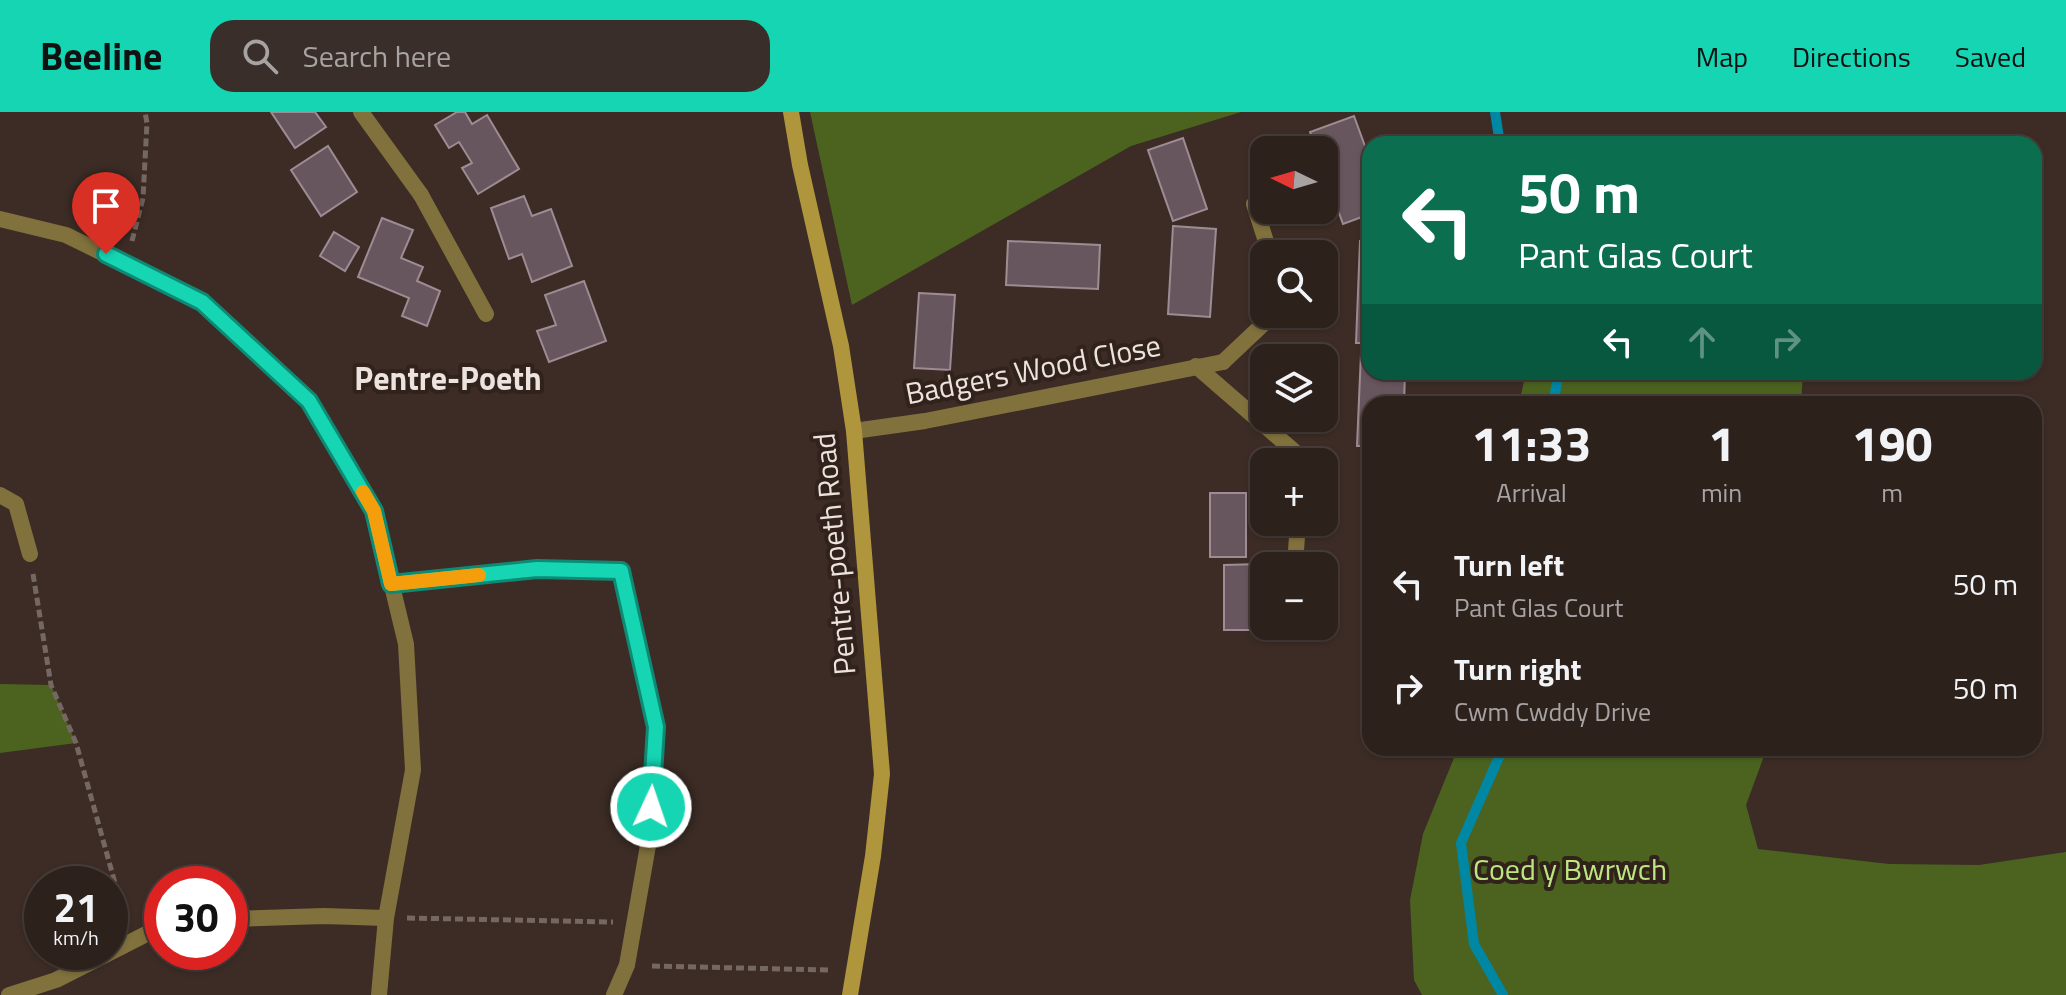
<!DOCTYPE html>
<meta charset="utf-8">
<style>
:root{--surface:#2d211c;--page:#392e29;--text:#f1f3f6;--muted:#a7a3a3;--line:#483e3b;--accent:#16d5b3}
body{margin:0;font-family:"Titillium Web",sans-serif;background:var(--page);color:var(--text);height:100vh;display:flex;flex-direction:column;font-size:30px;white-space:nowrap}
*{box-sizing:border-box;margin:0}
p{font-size:26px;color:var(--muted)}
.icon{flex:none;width:44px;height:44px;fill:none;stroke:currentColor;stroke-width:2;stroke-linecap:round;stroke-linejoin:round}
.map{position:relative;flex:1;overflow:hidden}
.drawer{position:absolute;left:1362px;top:284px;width:680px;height:360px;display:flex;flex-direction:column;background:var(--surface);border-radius:24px;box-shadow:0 2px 6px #0004,0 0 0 2px var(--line)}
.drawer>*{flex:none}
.hud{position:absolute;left:1362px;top:24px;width:680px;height:244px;border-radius:24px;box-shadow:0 2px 6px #0004,0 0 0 2px var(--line);background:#0b6e4f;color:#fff;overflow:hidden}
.needle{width:52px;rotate:275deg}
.fabs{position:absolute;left:1250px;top:24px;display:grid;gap:16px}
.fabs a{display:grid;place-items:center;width:88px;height:88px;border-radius:16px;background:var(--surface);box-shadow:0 2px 6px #0004,0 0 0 2px var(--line);font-size:40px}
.speed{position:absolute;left:24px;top:754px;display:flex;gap:16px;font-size:40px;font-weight:700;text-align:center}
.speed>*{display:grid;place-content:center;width:104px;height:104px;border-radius:50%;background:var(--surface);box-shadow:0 2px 6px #0004,0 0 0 2px var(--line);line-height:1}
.speed small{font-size:20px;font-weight:400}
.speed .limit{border:12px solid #d22;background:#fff;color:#111}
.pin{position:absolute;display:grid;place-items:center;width:68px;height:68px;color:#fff;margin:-82px -34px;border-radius:50% 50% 50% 0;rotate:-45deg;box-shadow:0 0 8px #0007}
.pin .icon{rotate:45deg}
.me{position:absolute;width:88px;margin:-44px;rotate:3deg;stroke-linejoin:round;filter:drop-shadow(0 0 6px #0008)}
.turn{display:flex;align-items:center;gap:28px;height:168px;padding:0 24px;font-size:36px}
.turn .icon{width:104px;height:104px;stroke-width:2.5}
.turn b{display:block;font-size:56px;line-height:68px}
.lanes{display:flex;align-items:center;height:76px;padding:0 24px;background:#0003;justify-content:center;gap:40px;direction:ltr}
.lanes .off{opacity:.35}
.eta{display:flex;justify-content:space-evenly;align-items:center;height:136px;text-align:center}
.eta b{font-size:48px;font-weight:700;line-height:56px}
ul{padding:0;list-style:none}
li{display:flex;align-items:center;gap:24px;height:104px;padding:0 24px}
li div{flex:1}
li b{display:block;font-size:30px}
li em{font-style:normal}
header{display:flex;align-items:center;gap:48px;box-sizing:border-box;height:112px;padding:0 40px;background:var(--accent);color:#111}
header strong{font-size:38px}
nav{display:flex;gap:44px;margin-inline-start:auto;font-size:28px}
.search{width:560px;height:72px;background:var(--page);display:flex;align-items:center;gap:20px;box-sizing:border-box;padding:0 28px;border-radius:24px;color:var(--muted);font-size:30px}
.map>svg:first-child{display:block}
</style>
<header>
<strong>Beeline</strong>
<div class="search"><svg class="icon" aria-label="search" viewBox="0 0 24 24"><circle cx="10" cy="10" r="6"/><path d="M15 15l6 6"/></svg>Search here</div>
<nav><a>Map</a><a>Directions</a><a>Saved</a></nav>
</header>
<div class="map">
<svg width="2066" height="883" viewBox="0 0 2066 883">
<rect width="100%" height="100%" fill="#3c2c25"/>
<g fill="#4b631f">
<path d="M810 0H1241L1131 34 852 193Z"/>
<path d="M1526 260H1803L1801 292H1519Z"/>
<path d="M0 572 51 573 76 631 0 641Z"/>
<path d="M1458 636H1767L1746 693 1758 737 1889 752 1979 753 2066 740V883H1422L1414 868 1410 788 1423 722Z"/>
</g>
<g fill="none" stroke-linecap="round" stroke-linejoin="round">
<g stroke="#0087a3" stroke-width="10">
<path d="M1495 0 1500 32"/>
<path d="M1553 292 1559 260"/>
<path d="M1503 636 1461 731 1474 832 1503 883"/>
</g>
</g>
<g fill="#68565e" stroke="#9f8b94" stroke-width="2">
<path d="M271 0H315L326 15 295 36Z"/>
<path d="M457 0H465L472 12 487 3 519 57 478 82 462 56 472 51 459 30 449 36 435 13Z"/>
<path d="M1354 4 1370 48V102L1343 112 1324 59V38H1317L1310 20Z"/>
<path d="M1183 26 1207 97 1173 109 1148 38Z"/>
<path d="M328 34 357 80 321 104 291 58Z"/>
<path d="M524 84 532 104 551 97 572 154 532 170 522 142 509 147 491 96Z"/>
<path d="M382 106 413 118 401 146 423 155 417 169 440 179 427 214 402 204 409 186 358 165Z"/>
<path d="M1173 114 1216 117 1210 205 1168 202Z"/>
<path d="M334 120 359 135 345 159 320 144Z"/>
<path d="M1008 129 1100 133 1098 177 1006 173Z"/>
<path d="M1360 129 1370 130V231H1356Z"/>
<path d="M584 169 606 229 549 250 537 219 556 213 545 183Z"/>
<path d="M919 181 955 183 950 258 914 256Z"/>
<path d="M1361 241H1370V260H1405L1404 292H1370V334H1357Z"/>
<path d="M1369 339H1370V437H1365Z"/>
<rect x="1210" y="381" width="36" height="64"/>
<path d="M1370 445V539H1366Z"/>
<path d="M1260 452V483H1264V514H1299V518H1224V453Z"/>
</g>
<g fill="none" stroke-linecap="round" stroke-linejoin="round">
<g stroke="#756761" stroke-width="5" stroke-dasharray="8 4" stroke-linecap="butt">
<path d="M132 129 143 86 147 11 145 0"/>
<path d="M33 462 51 573 76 631 125 807"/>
<path d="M407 806 613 810"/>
<path d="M652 854 829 858"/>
</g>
<g stroke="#81713d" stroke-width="16">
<path d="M421 83 486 202"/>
<path d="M1254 92 1270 142"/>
<path d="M1223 250 1274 202"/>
<path d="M1196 254 1302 346 1301 350"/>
<path d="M1295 453 1298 410"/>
</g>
<g stroke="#81713d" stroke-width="16">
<path d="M361 0 421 83"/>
<path d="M0 107 66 123 202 190 309 289 374 399 406 532 413 658 386 806 379 883"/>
<path d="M854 319 925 309 1223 250"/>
<path d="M0 383 16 392 30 442"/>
<path d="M391 472 537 457 621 459 656 615 650 722 627 853 614 883"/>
<path d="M230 807 324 804 386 806"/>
<path d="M9 883 56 868 162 814"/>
</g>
<path stroke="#af953c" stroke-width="16" d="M791 0 800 53 841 234 854 319 882 662 873 744 850 883"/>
</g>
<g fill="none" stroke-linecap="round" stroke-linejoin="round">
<g stroke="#0e8a74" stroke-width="20">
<path id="route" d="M106 142 202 190 309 289 374 399 391 472 537 457 621 459 656 615 651 695"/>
</g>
<use href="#route" stroke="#16d5b3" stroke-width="14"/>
<path stroke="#f59e0b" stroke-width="14" d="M363 380 374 399 391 472 479 463"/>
</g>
<g text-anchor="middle" stroke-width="8" stroke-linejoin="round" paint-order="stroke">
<g font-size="30" fill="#ede3de" stroke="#31221b">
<text transform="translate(1033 258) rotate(-11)" y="10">Badgers Wood Close</text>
<text transform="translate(835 442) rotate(-95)" y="10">Pentre-poeth Road</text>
</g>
<g font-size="30" fill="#bde580" stroke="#31221b">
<text x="1570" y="768">Coed y Bwrwch</text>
</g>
<g font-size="32" font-weight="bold" fill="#ede3de" stroke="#31221b">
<text x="448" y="278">Pentre-Poeth</text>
</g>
</g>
</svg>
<div class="fabs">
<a><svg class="needle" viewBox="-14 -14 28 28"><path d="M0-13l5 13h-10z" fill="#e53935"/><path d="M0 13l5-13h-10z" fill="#a7a3a3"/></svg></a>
<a><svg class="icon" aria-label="search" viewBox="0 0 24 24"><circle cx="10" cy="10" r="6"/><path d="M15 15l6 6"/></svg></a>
<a><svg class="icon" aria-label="layers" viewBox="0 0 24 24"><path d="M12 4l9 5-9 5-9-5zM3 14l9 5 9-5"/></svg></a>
<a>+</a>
<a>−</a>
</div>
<div class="speed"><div>21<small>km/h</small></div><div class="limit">30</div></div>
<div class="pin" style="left:106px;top:142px;background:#d93025"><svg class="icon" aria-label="arrive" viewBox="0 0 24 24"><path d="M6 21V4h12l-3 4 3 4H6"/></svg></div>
<svg class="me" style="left:651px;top:695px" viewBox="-20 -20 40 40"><circle r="17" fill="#16d5b3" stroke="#fff" stroke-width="3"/><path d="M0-11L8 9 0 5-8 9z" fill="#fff"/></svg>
<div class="hud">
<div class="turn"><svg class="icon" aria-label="left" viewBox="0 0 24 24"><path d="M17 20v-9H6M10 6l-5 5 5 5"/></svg><div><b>50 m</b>Pant Glas Court</div></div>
<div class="lanes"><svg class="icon" aria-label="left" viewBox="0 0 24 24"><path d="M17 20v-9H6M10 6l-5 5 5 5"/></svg><svg class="icon off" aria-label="ahead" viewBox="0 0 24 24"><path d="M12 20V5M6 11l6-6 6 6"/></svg><svg class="icon off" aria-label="right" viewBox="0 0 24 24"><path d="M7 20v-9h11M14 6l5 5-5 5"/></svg></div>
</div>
<section class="drawer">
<div class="eta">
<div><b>11:33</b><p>Arrival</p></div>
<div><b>1</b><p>min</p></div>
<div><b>190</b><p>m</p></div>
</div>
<ul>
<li><svg class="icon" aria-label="left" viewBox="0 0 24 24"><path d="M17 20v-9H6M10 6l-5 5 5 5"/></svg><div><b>Turn left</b><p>Pant Glas Court</p></div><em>50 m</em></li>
<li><svg class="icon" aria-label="right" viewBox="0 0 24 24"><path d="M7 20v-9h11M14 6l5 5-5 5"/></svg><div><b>Turn right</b><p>Cwm Cwddy Drive</p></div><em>50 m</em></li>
</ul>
</section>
</div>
